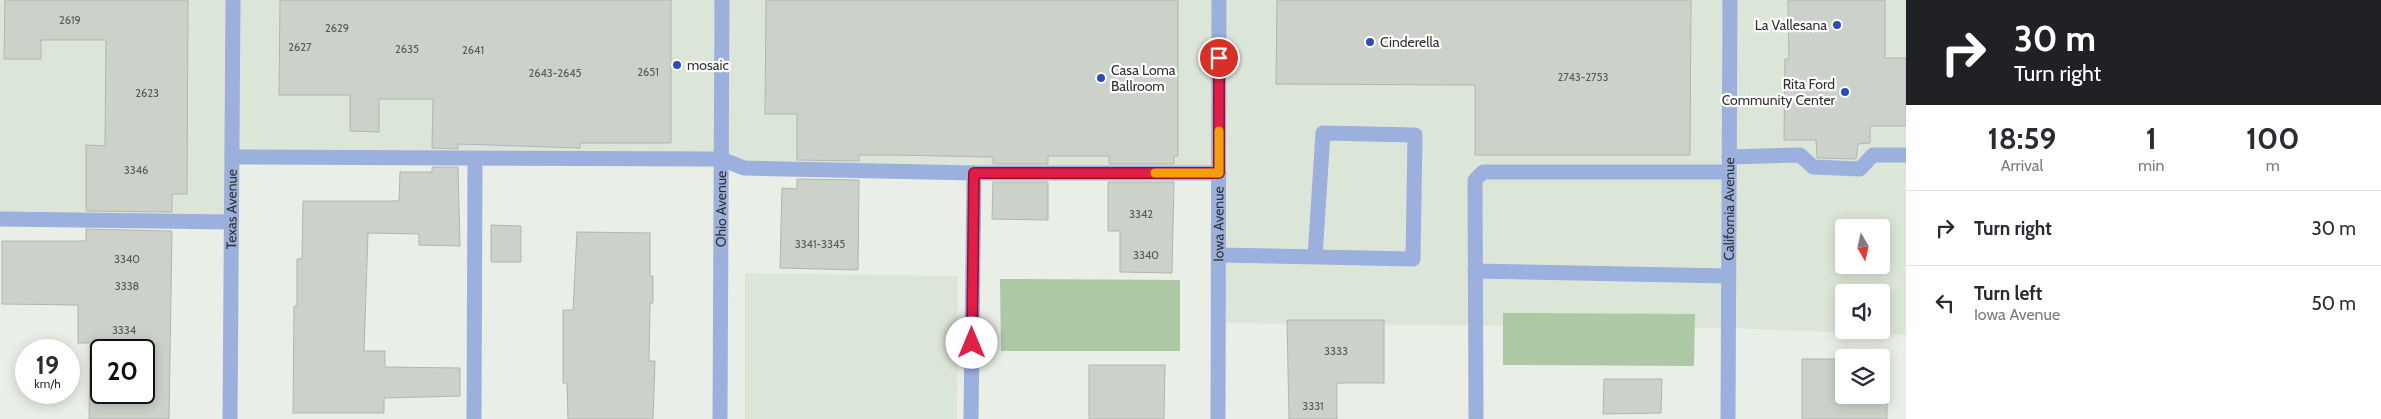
<!DOCTYPE html>
<style>
:root{--surface:#fff;--page:#f2f2f3;--text:#2b2b33;--muted:#7c7c81;--line:#e1e1e2}
body{margin:0;font-family:Cabin,sans-serif;background:var(--page);color:var(--text);height:100vh;display:flex;flex-direction:column;font-size:19px;white-space:nowrap}
*{box-sizing:border-box;margin:0}
p{font-size:16px;color:var(--muted)}
.icon{flex:none;width:28px;height:28px;fill:none;stroke:currentColor;stroke-width:2;stroke-linecap:round;stroke-linejoin:round}
.map{position:relative;flex:1;overflow:hidden}
.drawer{display:flex;flex-direction:column;background:var(--surface);width:475px}
.drawer>*{flex:none}
.banner{background:#202124;color:#fff;overflow:hidden}
.needle{width:32px;rotate:171deg}
.tools{position:absolute;left:1835px;top:219px;display:grid;gap:10px}
.tools a{display:grid;place-items:center;width:55px;height:55px;border-radius:5px;background:var(--surface);box-shadow:0 2px 12px #0003;font-size:25px}
.speed{position:absolute;left:15px;top:339px;display:flex;gap:10px;font-size:25px;font-weight:700;text-align:center}
.speed>*{display:grid;place-content:center;width:65px;height:65px;border-radius:50%;background:var(--surface);box-shadow:0 2px 12px #0003;line-height:1}
.speed small{font-size:12px;font-weight:400}
.speed .limit{border:2px solid #111;border-radius:8px;background:#fff;color:#111}
.pin{position:absolute;display:grid;place-items:center;width:42px;height:42px;color:#fff;margin:-21px;border:2px solid #fff;border-radius:50%;box-shadow:0 1px 5px #0007}
.me{position:absolute;width:55px;margin:-28px;rotate:0deg;stroke-linejoin:round;filter:drop-shadow(0 0 4px #0008)}
.turn{display:flex;align-items:center;gap:18px;height:105px;padding:0 25px;font-size:22px}
.turn .icon{width:65px;height:65px;stroke-width:2.5}
.turn b{display:block;font-size:35px;line-height:42px}
.eta{display:flex;justify-content:space-evenly;align-items:center;height:85px;text-align:center}
.eta b{font-size:30px;font-weight:700;line-height:35px}
ul{padding:0;list-style:none}
li{display:flex;align-items:center;gap:15px;height:75px;padding:0 25px;border-top:1px solid var(--line)}
li div{flex:1}
li b{display:block;font-size:19px}
li em{font-style:normal}
main{display:flex;flex:1;min-height:0}
.map>svg:first-child{display:block}
</style>
<main>
<div class="map">
<svg width="1906" height="419" viewBox="0 0 1906 419">
<rect width="100%" height="100%" fill="#e9eee7"/>
<g fill="#dce6d8" fill-rule="evenodd">
<path d="M0 0H1906V335L1729 328 1218 323 1219 174 744 168 232 157 231 222 0 219ZM1844 228H1881V265H1844ZM1844 292H1881V330H1844Z"/>
<path d="M745 273 958 276 957 419H745Z"/>
</g>
<g fill="#acc8a4">
<path d="M1000 279 1180 280V351H1001Z"/>
<path d="M1503 313 1695 314 1694 366 1503 365Z"/>
</g>
<g fill="#ccd1ca" stroke="#b1b6b0" fill-rule="evenodd">
<path d="M5 0H188L187 194H172V212L86 211V145L105 146 106 40H41V59H4Z"/>
<path d="M280 0H671V143H580V148L458 144V149L432 148 433 99H379V132L350 131V95H279Z"/>
<path d="M766 0H1178V156H1174V164H1109V156H1048V164H993V157L893 155H859V161L797 160V114H765Z"/>
<path d="M1277 0H1691L1690 155H1475V85L1276 84Z"/>
<path d="M1788 0H1885V58H1906V126H1870V143L1858 144 1856 159 1817 158 1816 140H1784L1785 59H1789Z"/>
<path d="M432 167H458L460 246 419 245V234L368 233 364 351H385V367L460 368V396L384 398V413H293L294 306H297V259H302L303 201H399L400 172H432Z"/>
<path d="M797 179 859 180 858 270 780 268 782 188 797 189Z"/>
<path d="M993 182H1048V220L992 219Z"/>
<path d="M1108 182H1174L1172 273 1120 272V231H1108Z"/>
<path d="M491 225 521 226V262H491Z"/>
<path d="M86 229 172 231 169 419H89L90 343H78V305L2 304V241H86ZM101 350H144V392H101Z"/>
<path d="M577 232 650 233V276H653V303H650L649 361H655L653 419H568L567 383H563V310H573Z"/>
<path d="M1287 320H1384V383H1337V419H1289Z"/>
<path d="M1802 359H1844V395H1881V359H1887V419H1802Z"/>
<path d="M1089 365H1165L1164 419H1089Z"/>
<path d="M1604 379H1662L1661 413 1603 414Z"/>
</g>
<g fill="none" stroke-linecap="round" stroke-linejoin="round">
<g stroke="#9bb0dd" stroke-width="15">
<path d="M232 157 721 159 744 168 974 173H1219"/>
<path d="M1729 157 1800 155 1813 167 1860 169 1873 155H1906"/>
<path d="M0 219 231 222"/>
<path d="M1219 255 1413 259 1415 135 1323 133 1315 257"/>
<path d="M1475 271 1728 276"/>
<path d="M474 419 475 159"/>
<path d="M971 419 974 173"/>
<path d="M1476 419 1475 180 1483 172H1729"/>
</g>
<g stroke="#9bb0dd" stroke-width="15">
<path id="s1" d="M230 419 233 0"/>
<path id="s2" d="M720 419 722 0"/>
<path id="s3" d="M1218 419 1219 0"/>
<path id="s4" d="M1728 419 1730 0"/>
</g>
</g>
<g fill="none" stroke-linecap="round" stroke-linejoin="round">
<g stroke="#92132f" stroke-width="12">
<path id="route" d="M972 343 974 173H1219V58"/>
</g>
<use href="#route" stroke="#e11d48" stroke-width="9"/>
<path stroke="#f59e0b" stroke-width="9" d="M1155 173H1219V131"/>
</g>
<g fill="#2a4dbd" stroke="#fff" stroke-width="2">
<circle cx="1837" cy="25" r="5"/>
<circle cx="1370" cy="42" r="5"/>
<circle cx="677" cy="65" r="5"/>
<circle cx="1101" cy="78" r="5"/>
<circle cx="1845" cy="92" r="5"/>
</g>
<g text-anchor="middle" stroke-width="4.5" stroke-linejoin="round" paint-order="stroke">
<g font-size="11" fill="#575a56">
<text x="70" y="24">2619</text>
<text x="337" y="32">2629</text>
<text x="300" y="51">2627</text>
<text x="407" y="53">2635</text>
<text x="473" y="54">2641</text>
<text x="648" y="76">2651</text>
<text x="555" y="77">2643-2645</text>
<text x="1583" y="81">2743-2753</text>
<text x="147" y="97">2623</text>
<text x="136" y="174">3346</text>
<text x="1141" y="218">3342</text>
<text x="820" y="248">3341-3345</text>
<text x="1146" y="259">3340</text>
<text x="127" y="263">3340</text>
<text x="127" y="290">3338</text>
<text x="124" y="334">3334</text>
<text x="1336" y="355">3333</text>
<text x="1313" y="410">3331</text>
</g>
<g font-size="14" fill="#303230" stroke="#fff" text-anchor="start">
<text x="1827" y="30" text-anchor="end">La Vallesana</text>
<text x="1380" y="47">Cinderella</text>
<text x="687" y="70">mosaic</text>
<text x="1111" y="75">Casa Loma<tspan x="1111" dy="16">Ballroom</tspan></text>
<text x="1835" y="89" text-anchor="end">Rita Ford<tspan x="1835" dy="16">Community Center</tspan></text>
</g>
<g font-size="14" fill="#303230" stroke="#fff">
<text dy="5" stroke="none"><textPath href="#s1" startOffset="210">Texas Avenue</textPath></text>
<text dy="5" stroke="none"><textPath href="#s2" startOffset="210">Ohio Avenue</textPath></text>
<text dy="5" stroke="none"><textPath href="#s4" startOffset="210">California Avenue</textPath></text>
<text dy="5" stroke="none"><textPath href="#s3" startOffset="195">Iowa Avenue</textPath></text>
</g>
</g>
</svg>
<div class="tools">
<a><svg class="needle" viewBox="-14 -14 28 28"><path d="M0-13l5 13h-10z" fill="#e53935"/><path d="M0 13l5-13h-10z" fill="#7c7c81"/></svg></a>
<a><svg class="icon" aria-label="sound" viewBox="0 0 24 24"><path d="M4 9h4l5-4v14l-5-4H4zM17 9q2 3 0 6"/></svg></a>
<a><svg class="icon" aria-label="layers" viewBox="0 0 24 24"><path d="M12 4l9 5-9 5-9-5zM3 14l9 5 9-5"/></svg></a>
</div>
<div class="speed"><div>19<small>km/h</small></div><div class="limit">20</div></div>
<div class="pin" style="left:1219px;top:58px;background:#d93025"><svg class="icon" aria-label="arrive" viewBox="0 0 24 24"><path d="M6 21V4h12l-3 4 3 4H6"/></svg></div>
<svg class="me" style="left:972px;top:343px" viewBox="-20 -20 40 40"><circle r="19" fill="#fff"/><path d="M0-13L10 11 0 6-10 11z" fill="#e11d48"/></svg>
</div>
<section class="drawer">
<div class="banner">
<div class="turn"><svg class="icon" aria-label="right" viewBox="0 0 24 24"><path d="M7 20v-9h11M14 6l5 5-5 5"/></svg><div><b>30 m</b>Turn right</div></div>
</div>
<div class="eta">
<div><b>18:59</b><p>Arrival</p></div>
<div><b>1</b><p>min</p></div>
<div><b>100</b><p>m</p></div>
</div>
<ul>
<li><svg class="icon" aria-label="right" viewBox="0 0 24 24"><path d="M7 20v-9h11M14 6l5 5-5 5"/></svg><div><b>Turn right</b></div><em>30 m</em></li>
<li><svg class="icon" aria-label="left" viewBox="0 0 24 24"><path d="M17 20v-9H6M10 6l-5 5 5 5"/></svg><div><b>Turn left</b><p>Iowa Avenue</p></div><em>50 m</em></li>
</ul>
</section>
</main>
